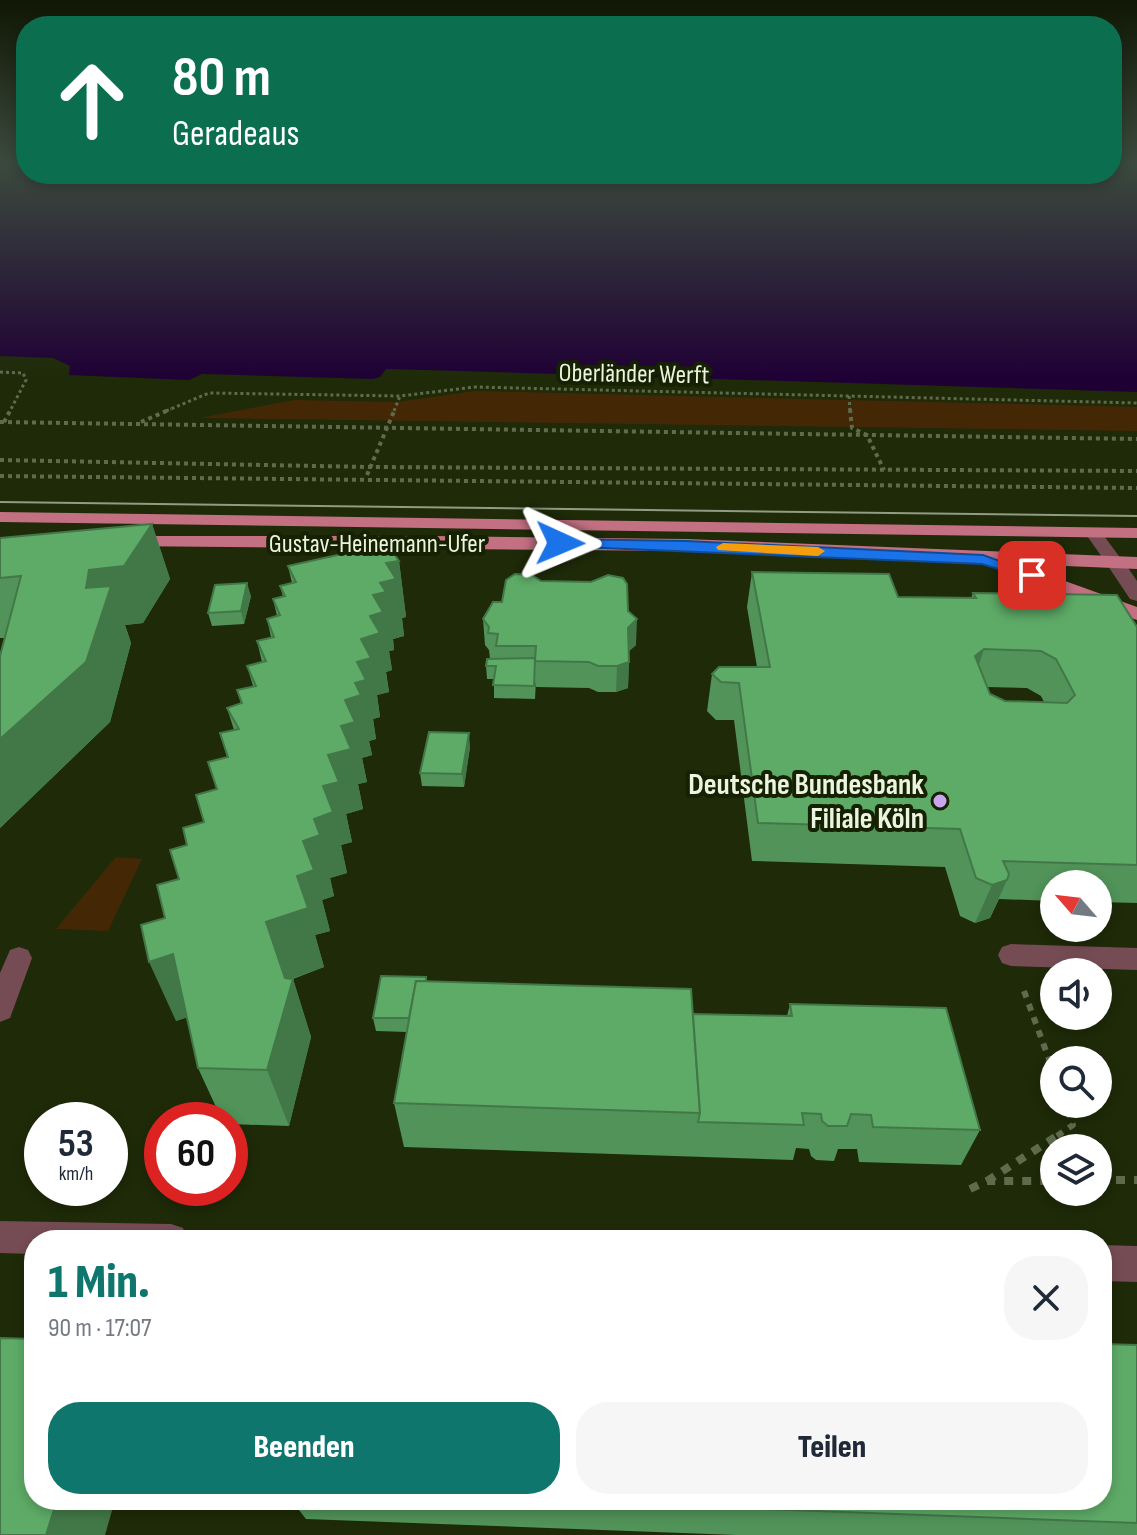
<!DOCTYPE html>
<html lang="de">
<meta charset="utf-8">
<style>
:root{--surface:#fff;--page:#f6f6f7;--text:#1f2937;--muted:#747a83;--accent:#0f766e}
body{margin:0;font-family:"Sofia Sans Condensed",sans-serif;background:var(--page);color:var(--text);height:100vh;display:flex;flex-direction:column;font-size:30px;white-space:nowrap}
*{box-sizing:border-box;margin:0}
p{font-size:26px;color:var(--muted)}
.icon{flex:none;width:44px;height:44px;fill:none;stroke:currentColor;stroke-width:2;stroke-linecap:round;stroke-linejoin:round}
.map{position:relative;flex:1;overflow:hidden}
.side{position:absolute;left:24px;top:1230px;width:1088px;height:280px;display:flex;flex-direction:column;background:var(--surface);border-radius:32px;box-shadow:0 4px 12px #0003}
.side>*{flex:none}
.top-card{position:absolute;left:16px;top:16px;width:1106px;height:168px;border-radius:32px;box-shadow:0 4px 12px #0003;background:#0b6e4f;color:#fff;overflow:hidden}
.needle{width:52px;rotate:298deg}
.fabs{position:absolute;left:1040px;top:870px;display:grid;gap:16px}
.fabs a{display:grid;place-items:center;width:72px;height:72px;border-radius:50%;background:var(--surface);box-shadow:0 4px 12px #0003;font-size:40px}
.speed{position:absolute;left:24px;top:1102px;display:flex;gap:16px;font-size:40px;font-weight:700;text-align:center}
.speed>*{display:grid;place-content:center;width:104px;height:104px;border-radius:50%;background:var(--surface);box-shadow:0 4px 12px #0003;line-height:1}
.speed small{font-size:20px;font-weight:400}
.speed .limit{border:12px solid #d22;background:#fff;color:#111}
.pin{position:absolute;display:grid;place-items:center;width:68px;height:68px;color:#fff;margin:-34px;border-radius:16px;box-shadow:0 4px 12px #0006}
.me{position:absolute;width:88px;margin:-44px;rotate:91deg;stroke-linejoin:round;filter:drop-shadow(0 0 6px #0008)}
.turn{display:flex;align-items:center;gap:28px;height:168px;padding:0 24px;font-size:36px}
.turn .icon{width:104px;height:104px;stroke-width:2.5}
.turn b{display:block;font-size:56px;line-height:68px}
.round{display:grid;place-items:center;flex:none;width:84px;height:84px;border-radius:32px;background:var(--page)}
.summary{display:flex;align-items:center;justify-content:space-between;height:136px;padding:0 24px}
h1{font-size:48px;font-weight:800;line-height:60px;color:var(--accent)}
.primary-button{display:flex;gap:16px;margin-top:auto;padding:16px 24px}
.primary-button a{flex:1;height:92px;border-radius:32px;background:var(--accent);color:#fff;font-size:32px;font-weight:800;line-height:92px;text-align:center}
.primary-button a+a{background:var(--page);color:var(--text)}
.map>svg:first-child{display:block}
</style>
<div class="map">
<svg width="1137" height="1535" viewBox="0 0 1137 1535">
<rect width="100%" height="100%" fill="#1e2a08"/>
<g fill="#442806">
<path d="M475 391 1137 407V431L199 418 294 400 397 402Z"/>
<path d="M116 857 142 859 108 931 56 929Z"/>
</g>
<path fill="#1f0035" d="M0 164H26V174H1112V164H1137V392L460 371 386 369 380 377 373 379 202 374 189 380 69 375 70 366 53 358 0 356Z"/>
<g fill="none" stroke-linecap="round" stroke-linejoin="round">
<g stroke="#606b4e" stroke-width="3" stroke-dasharray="3 3" stroke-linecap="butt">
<path d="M0 372 23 373 26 380 10 411"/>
<path d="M849 396 850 411"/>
<path d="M166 411 209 393 400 396 475 387 1137 403"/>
<path d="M394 411 400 396"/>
</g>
<g stroke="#606b4e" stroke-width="4" stroke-dasharray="4 4" stroke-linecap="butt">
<path d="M850 409 852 428 867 435 884 470"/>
<path d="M0 422 1137 439"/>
<path d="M4 422 11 409"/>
<path d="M141 422 171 409"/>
<path d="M0 460 369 467 1137 471"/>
<path d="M367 475 395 409"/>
<path d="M0 476 1137 488"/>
</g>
<g stroke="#606b4e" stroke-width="6" stroke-dasharray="7 7" stroke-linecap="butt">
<path d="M1024 991 1054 1073"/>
<path d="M1057 1136 1073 1125 1065 1104"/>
</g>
<g stroke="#606b4e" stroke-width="8" stroke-dasharray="9 9" stroke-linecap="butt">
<path d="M1098 1180H1137"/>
<path d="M987 1181 1060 1134"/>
<path d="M970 1189 987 1181H1054"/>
</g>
<g fill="#754c54" fill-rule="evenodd">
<path d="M1093 528 1099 529 1121 559 1124 563 1121 567H1109L1085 533Z"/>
<path d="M1011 944 1137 948V970L1011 966 1002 963 998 955 1002 947Z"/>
<path d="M19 947 28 950 32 958 10 1018 0 1022V973L10 950Z"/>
<path d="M0 1221 171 1224 183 1228 187 1240H34V1254L0 1253Z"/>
</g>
<g fill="#754c54" fill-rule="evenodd">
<path d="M1115 557 1122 559 1137 581V601L1130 599 1106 563Z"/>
<path d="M1102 1245 1137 1246V1282L1102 1281Z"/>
</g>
<g fill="#c37082" fill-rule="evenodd">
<path d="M0 512 1137 528V538L0 522Z"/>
<path d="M126 536H433L686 539 1137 557V569L1018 564 1137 607V620L1005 572 1003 568 1007 563 686 551 120 546 117 542 120 538Z"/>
</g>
<path stroke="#919c82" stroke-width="2" d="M0 502 1137 516"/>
</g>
<g fill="#519359" fill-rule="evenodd">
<path d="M152 524 170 579 143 623 125 625 131 643 110 722 0 828V739L5 638H0V538Z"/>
<path d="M399 561 406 617 402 618 404 636 393 639 394 650 389 651 392 670 386 672 389 692 377 695 380 717 373 719 376 739 369 741 372 755 362 758 367 782 358 784 363 809 346 814 352 842 341 845 347 873 330 878 334 896 322 900 330 931 315 935 324 967 293 979 311 1037 289 1126 230 1124V1120H222L198 1068 187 1017 176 1021 165 918 179 879 187 845 204 822 217 789 227 757 220 733 234 730 227 708 241 704 237 690 253 686 247 666 262 662 257 641 271 637 267 619 277 616 273 599 283 597 280 586 292 583 288 566Z"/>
<path d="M752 572 898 597 971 598 973 593 1137 627V903L1098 902V884H1054V901L999 899 990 918 975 923 960 916 945 867 752 861 734 720H716L707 711 712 674 757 667 747 607ZM987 687 1027 688 1041 696 1044 702 1005 701 990 694Z"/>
<path d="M541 581 628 611 636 645 629 651 628 688 616 692H598L589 688 536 687V680L535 699 494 698V679H487L486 666 490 659 489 650 485 645 483 619 502 602Z"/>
<path d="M251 596 244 624 212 626 208 613Z"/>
<path d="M470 747 464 787 422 786 420 773Z"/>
<path d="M427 981 693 1014 787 1016 790 1004 980 1130 961 1165 859 1162 857 1149H838L834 1161 816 1160 811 1156 809 1149 796 1148 793 1160 404 1147 394 1103 407 1032 376 1031 373 1018Z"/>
<path d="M1137 1345V1535H736L306 1519 291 1500H1102Z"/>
</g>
<g fill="#427848">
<path d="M152 524 170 579 143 623 125 625 131 643 110 722 0 828V739L86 588 89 570Z"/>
<path d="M399 561 406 617 402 618 404 636 393 639 394 650 389 651 392 670 386 672 389 692 377 695 380 717 373 719 376 739 369 741 372 755 362 758 367 782 358 784 363 809 346 814 352 842 341 845 347 873 330 878 334 896 322 900 330 931 315 935 324 967 285 981 266 922 297 876 303 841 314 819 323 786 328 755 345 700 355 683 361 639 370 616 373 595 380 583 386 563Z"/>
<path d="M247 583 251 596 244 624 241 611Z"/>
<path d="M637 619 636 645 627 653 628 628Z"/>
<path d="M984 649 972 686 975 656Z"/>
<path d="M629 662 628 688 616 692 617 666Z"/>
<path d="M469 733 470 747 464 787 462 774Z"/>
<path d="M1007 880 990 918 975 923 992 885Z"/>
<path d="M173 954 198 1014 176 1021 149 962Z"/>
<path d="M293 979 311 1037 289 1126 267 1070Z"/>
<path d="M57 1500H115L105 1535H46Z"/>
</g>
<g fill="#5eab67" stroke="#427848" stroke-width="2" fill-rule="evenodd">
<path d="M152 524 124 566 89 570 86 588 111 586 86 662 0 739V656L21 576 0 578V538Z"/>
<path d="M387 544 399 561 386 563 396 579 380 583 386 592 373 595 383 612 370 616 380 633 361 639 371 658 357 662 366 680 355 683 361 695 345 700 355 722 341 726 351 749 328 755 339 782 323 786 333 812 314 819 320 835 303 841 314 870 297 876 308 908 266 922 285 978 293 979 267 1070 198 1068 173 954 149 962 141 925 165 918 157 885 179 879 170 850 187 845 183 828 204 822 196 795 217 789 208 762 228 757 220 733 239 729 227 708 242 703 237 690 256 686 247 666 266 661 257 641 274 637 267 619 280 615 273 599 285 596 280 586 296 582 288 566Z"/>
<path d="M752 572 889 574 898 597 976 598 973 593 1117 595 1137 627V865L1003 861 1009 874 1007 880 992 885 976 878 960 829 758 823 739 683 721 682 712 674 719 667H770ZM984 649 1041 651 1056 659 1075 695 1067 703 1005 701 990 694 975 656Z"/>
<path d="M515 574 532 575 541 581 591 582 608 575 623 578 627 584 628 611 637 619 628 628 629 662 617 666H598L589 662 535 661 536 646H496L498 634 488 633 489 627 483 619 493 602H502L506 580Z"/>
<path d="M247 583 241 611 208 613 215 585Z"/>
<path d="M535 658 534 686 493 685 496 666H486L487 659Z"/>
<path d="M429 732 469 733 462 774 420 773Z"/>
<path d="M381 976 426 977V981H416L409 1018H373Z"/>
<path d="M416 981 691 989 700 1113 394 1103Z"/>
<path d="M790 1004 946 1008 980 1130 873 1127 871 1115 851 1114 847 1126H828L822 1121 821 1114 802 1113 804 1125 698 1122 700 1113 693 1014 792 1016Z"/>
<path d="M0 1338 34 1339V1500H57L46 1535H0Z"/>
<path d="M1102 1344 1137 1345V1523L522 1500H1102Z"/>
</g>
<linearGradient id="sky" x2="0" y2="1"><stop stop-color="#101704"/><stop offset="0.43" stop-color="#3b4a3d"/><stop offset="1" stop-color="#3b4a3d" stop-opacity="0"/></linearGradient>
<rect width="1137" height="379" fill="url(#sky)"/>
<path fill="#1a73e8" stroke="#114b97" stroke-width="2" d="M560 539 686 541 983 555 1039 575 1032 579 982 564 555 546V540Z"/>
<path fill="#f59e0b" d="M723 543 818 547 825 551 818 556 718 550 716 547Z"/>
<circle fill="#c9a5ee" stroke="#152101" stroke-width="3" cx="940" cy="801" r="8"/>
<g text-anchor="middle" stroke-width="8" stroke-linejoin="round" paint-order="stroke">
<g font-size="26" fill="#ebf4e0" stroke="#152101">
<text transform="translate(634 373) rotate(1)" y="9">Oberländer Werft</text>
<text x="377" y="552">Gustav-Heinemann-Ufer</text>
</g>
<g font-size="30" font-weight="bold" fill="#ebf4e0" stroke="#152101" text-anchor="end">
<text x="924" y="794">Deutsche Bundesbank<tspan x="924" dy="34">Filiale Köln</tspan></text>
</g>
</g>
</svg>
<div class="fabs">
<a><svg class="needle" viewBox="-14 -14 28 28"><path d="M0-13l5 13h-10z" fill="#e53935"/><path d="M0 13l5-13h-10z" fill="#747a83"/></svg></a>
<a><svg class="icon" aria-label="sound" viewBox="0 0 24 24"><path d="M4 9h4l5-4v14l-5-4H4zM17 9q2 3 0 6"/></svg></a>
<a><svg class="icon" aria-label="search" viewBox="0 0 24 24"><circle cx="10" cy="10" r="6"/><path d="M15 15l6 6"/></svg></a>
<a><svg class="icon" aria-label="layers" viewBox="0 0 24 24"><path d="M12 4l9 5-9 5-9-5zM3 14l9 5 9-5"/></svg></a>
</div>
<div class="speed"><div>53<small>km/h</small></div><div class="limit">60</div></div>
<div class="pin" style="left:1032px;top:575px;background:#d93025"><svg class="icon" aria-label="arrive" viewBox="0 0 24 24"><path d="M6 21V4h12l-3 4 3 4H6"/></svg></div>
<svg class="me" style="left:560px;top:543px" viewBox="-20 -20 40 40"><path d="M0-17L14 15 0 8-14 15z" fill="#1a73e8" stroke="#fff" stroke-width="4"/></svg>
<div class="top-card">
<div class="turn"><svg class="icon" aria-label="ahead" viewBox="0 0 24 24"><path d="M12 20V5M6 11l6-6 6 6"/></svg><div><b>80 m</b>Geradeaus</div></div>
</div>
<section class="side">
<div class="summary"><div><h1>1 Min.</h1><p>90 m · 17:07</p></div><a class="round"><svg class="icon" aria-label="close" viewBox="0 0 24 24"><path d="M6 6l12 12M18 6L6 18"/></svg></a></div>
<div class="primary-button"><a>Beenden</a><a>Teilen</a></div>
</section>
</div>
